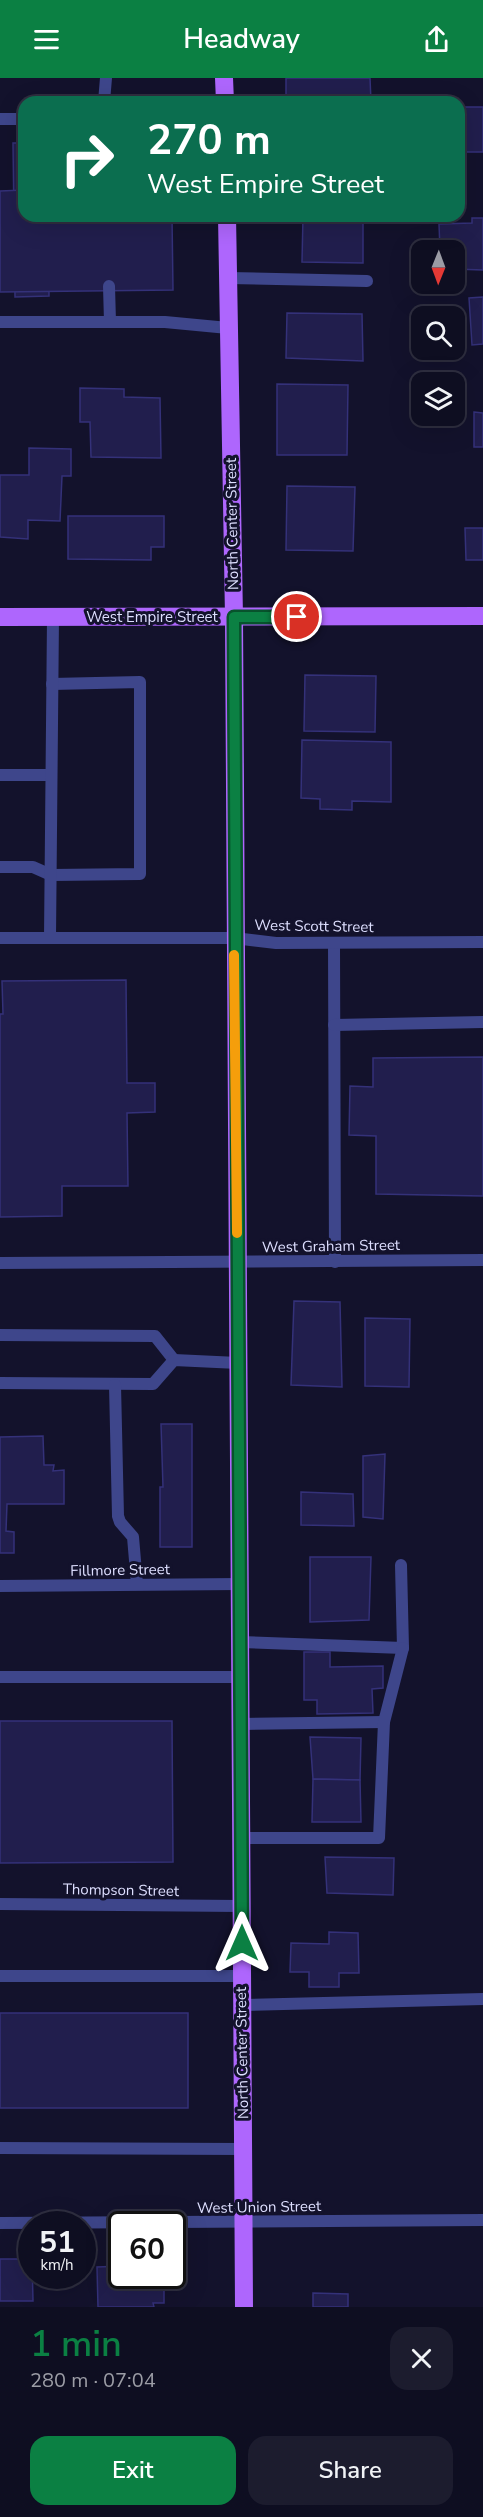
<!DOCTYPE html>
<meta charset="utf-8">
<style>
:root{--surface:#0e0e21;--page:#1c1c2e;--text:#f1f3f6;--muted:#9b9ca5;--line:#2e2e3f;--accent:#0b8043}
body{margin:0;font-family:"Nunito Sans",sans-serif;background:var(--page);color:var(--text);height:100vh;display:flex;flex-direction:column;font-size:22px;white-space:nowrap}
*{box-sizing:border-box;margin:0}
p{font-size:20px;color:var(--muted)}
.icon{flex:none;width:33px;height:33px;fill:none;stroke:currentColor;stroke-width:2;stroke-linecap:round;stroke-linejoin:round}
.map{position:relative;height:2229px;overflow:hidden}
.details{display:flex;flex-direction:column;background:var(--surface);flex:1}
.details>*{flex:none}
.top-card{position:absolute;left:18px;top:18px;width:447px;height:126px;border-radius:18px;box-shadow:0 6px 24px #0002,0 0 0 2px var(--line);background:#0b6e4f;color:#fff;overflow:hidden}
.needle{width:39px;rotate:181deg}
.fabs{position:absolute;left:411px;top:162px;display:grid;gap:12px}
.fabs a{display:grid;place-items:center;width:54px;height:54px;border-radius:12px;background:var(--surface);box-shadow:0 6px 24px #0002,0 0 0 2px var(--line);font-size:30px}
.speed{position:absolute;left:18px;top:2133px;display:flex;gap:12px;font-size:30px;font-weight:700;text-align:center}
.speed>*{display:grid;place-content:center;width:78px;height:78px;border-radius:50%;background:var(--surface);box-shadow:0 6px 24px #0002,0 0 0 2px var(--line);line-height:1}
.speed small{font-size:15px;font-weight:400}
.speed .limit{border:3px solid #111;border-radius:9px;background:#fff;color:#111}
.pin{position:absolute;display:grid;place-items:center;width:51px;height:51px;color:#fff;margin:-26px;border:3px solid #fff;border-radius:50%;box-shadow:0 2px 6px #0007}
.me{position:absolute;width:66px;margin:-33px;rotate:0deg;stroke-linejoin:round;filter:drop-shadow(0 0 4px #0008)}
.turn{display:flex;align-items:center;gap:21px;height:126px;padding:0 30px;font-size:27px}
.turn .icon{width:78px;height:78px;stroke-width:2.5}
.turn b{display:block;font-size:42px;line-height:51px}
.round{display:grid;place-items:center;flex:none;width:63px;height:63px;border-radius:18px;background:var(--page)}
.summary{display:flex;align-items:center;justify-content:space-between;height:102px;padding:0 30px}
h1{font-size:36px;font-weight:600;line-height:45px;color:var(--accent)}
.primary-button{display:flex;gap:12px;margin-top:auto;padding:12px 30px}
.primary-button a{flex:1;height:69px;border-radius:18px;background:var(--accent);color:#fff;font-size:24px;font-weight:600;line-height:69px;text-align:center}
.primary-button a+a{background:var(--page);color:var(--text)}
header{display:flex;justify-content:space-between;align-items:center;height:78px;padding:0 30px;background:var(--accent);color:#fff;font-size:27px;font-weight:600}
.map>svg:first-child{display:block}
</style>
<header><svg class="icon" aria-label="menu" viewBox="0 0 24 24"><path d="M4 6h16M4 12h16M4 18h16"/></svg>Headway<svg class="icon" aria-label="share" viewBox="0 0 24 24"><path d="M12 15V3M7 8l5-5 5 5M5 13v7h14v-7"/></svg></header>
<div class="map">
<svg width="483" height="2229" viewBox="0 0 483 2229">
<rect width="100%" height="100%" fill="#13122c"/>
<g fill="#211e4d" stroke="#343179" stroke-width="1.5">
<path d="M286 0H370L371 24H286Z"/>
<rect x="465" y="29" width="18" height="45"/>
<path d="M13 65H24V138H48L49 218 15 219Z"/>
<path d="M24 112V138H172L173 212 0 214V113Z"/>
<path d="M303 138H363V185L302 184Z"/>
<path d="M472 140H483V192L454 191V172H440L439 146 472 145Z"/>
<path d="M483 219V266L472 267 469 220Z"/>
<path d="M287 235 362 236 363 283 286 280Z"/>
<path d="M277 306 348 307 347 377H277Z"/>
<path d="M80 310 124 311V319L160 320 161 380 91 379 90 344H80Z"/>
<path d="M474 334 483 335V369H474Z"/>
<path d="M29 370 71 371V398H62L60 443 28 442V461L0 459V397H29Z"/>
<path d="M287 408 355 409 353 473 286 472Z"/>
<path d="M68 438H164V469H151V482L68 481Z"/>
<path d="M465 450H483V482H466Z"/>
<path d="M305 597 376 598 375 654 304 653Z"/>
<path d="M302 662 391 664V724L352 723V732L320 731V721L301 720Z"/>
<path d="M126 902 127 1005H155V1034L127 1035 128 1108H62V1138L0 1139V936H3L2 903Z"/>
<path d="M483 979V1118L376 1116V1058L349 1057 350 1008 373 1009V980Z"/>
<path d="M294 1223 340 1224 342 1309 291 1307Z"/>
<path d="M365 1240 410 1241 409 1309 365 1308Z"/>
<path d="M161 1346H192V1469H160V1409H163Z"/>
<path d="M43 1358 44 1387H54L53 1393 64 1392V1426H7L6 1453 14 1454V1475H0V1359Z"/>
<path d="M385 1376 383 1441 363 1439V1378Z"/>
<path d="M301 1414 353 1416 354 1448 301 1447Z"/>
<path d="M310 1479H371L369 1542 310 1544Z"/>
<path d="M304 1574H330V1589L383 1588V1610L372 1611 373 1635 317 1636V1622H304Z"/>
<path d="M0 1643H172L173 1784 0 1785Z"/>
<path d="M310 1659 361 1660 360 1702 313 1701Z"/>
<path d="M313 1701 360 1702 361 1744H312Z"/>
<path d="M325 1779 394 1780 393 1817 327 1815Z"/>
<path d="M329 1854 358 1855 359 1895H339V1909H309V1894H290L291 1865 329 1866Z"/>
<rect x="0" y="1935" width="188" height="95"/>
<path d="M0 2181H32L33 2223H0Z"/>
<path d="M122 2188V2198H154L155 2208 164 2207V2225H153L154 2229H98L97 2189Z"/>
<path d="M313 2215 348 2216V2229H313Z"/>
</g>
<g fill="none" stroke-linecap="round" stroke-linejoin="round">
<g stroke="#3e468b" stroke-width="12">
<path d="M104 24 106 0"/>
<path d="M0 41H24"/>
<path d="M228 200 367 203"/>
<path d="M109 208 110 244"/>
<path d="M0 244H165L228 250"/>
<path d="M0 697H51"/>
<path d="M0 789H33L51 797 140 796V604L52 606"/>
<path d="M50 860 53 539"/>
<path d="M334 865 335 1184"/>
<path d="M334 947 483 944"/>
<path d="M0 1257 155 1258 174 1282"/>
<path d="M0 1305 153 1306 174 1282 238 1285"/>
<path d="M115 1307 118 1438 120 1444 133 1459 137 1506"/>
<path d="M240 1564 403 1570 401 1487"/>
<path d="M0 1599H240"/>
<path d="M240 1646 384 1644"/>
<path d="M241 1760H379L384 1644 403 1570"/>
<path d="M0 1898H242"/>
<path d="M242 1927 483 1921"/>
<path d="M0 2070 243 2071"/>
</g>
<g stroke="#3e468b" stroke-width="12">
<path d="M0 860H234L276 865 483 864"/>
<path d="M0 1185 483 1182"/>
<path d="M0 1508 240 1506"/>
<path d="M0 1826 241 1828"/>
<path d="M0 2145 483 2142"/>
</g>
<g stroke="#ae66fd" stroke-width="18">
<path d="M224 0 225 24"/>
<path d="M227 138 234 539 244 2229"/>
<path d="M0 539 483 538"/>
</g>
</g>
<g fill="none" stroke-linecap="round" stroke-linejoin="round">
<g stroke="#07532c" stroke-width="15">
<path id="route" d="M242 1865 234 539H297"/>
</g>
<use href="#route" stroke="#0b8043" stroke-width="10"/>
<path stroke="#f59e0b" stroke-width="10" d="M234 877 237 1155"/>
</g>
<g text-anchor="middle" stroke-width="6" stroke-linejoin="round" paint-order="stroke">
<g font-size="15" fill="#dedfff" stroke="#13122c">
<text transform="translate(232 446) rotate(-91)" y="5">North Center Street</text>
<text x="152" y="544">West Empire Street</text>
<text transform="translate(314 848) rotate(1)" y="5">West Scott Street</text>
<text transform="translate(331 1168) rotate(-1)" y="5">West Graham Street</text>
<text transform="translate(120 1492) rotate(-1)" y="5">Fillmore Street</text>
<text transform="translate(121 1812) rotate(1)" y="5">Thompson Street</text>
<text transform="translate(242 1975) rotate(-91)" y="5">North Center Street</text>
<text transform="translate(259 2129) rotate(-1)" y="5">West Union Street</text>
</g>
</g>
</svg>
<div class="fabs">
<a><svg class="needle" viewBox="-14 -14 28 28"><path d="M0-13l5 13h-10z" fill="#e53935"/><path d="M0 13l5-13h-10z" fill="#9b9ca5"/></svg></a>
<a><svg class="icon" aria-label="search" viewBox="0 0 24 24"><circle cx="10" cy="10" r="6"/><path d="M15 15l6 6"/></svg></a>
<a><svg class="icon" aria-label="layers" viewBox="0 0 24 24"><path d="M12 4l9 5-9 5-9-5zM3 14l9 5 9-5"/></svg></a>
</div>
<div class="speed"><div>51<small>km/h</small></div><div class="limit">60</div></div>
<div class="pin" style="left:297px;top:539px;background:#d93025"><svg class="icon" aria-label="arrive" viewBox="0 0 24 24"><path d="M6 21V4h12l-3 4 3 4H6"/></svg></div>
<svg class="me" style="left:242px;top:1865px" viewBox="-20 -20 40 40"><path d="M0-17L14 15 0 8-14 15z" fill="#0b8043" stroke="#fff" stroke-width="4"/></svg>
<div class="top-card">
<div class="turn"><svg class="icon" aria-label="right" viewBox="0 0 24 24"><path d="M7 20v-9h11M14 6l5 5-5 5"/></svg><div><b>270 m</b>West Empire Street</div></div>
</div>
</div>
<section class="details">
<div class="summary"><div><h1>1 min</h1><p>280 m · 07:04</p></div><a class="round"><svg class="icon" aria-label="close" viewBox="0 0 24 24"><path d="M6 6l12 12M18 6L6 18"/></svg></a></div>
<div class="primary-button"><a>Exit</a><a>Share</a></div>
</section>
